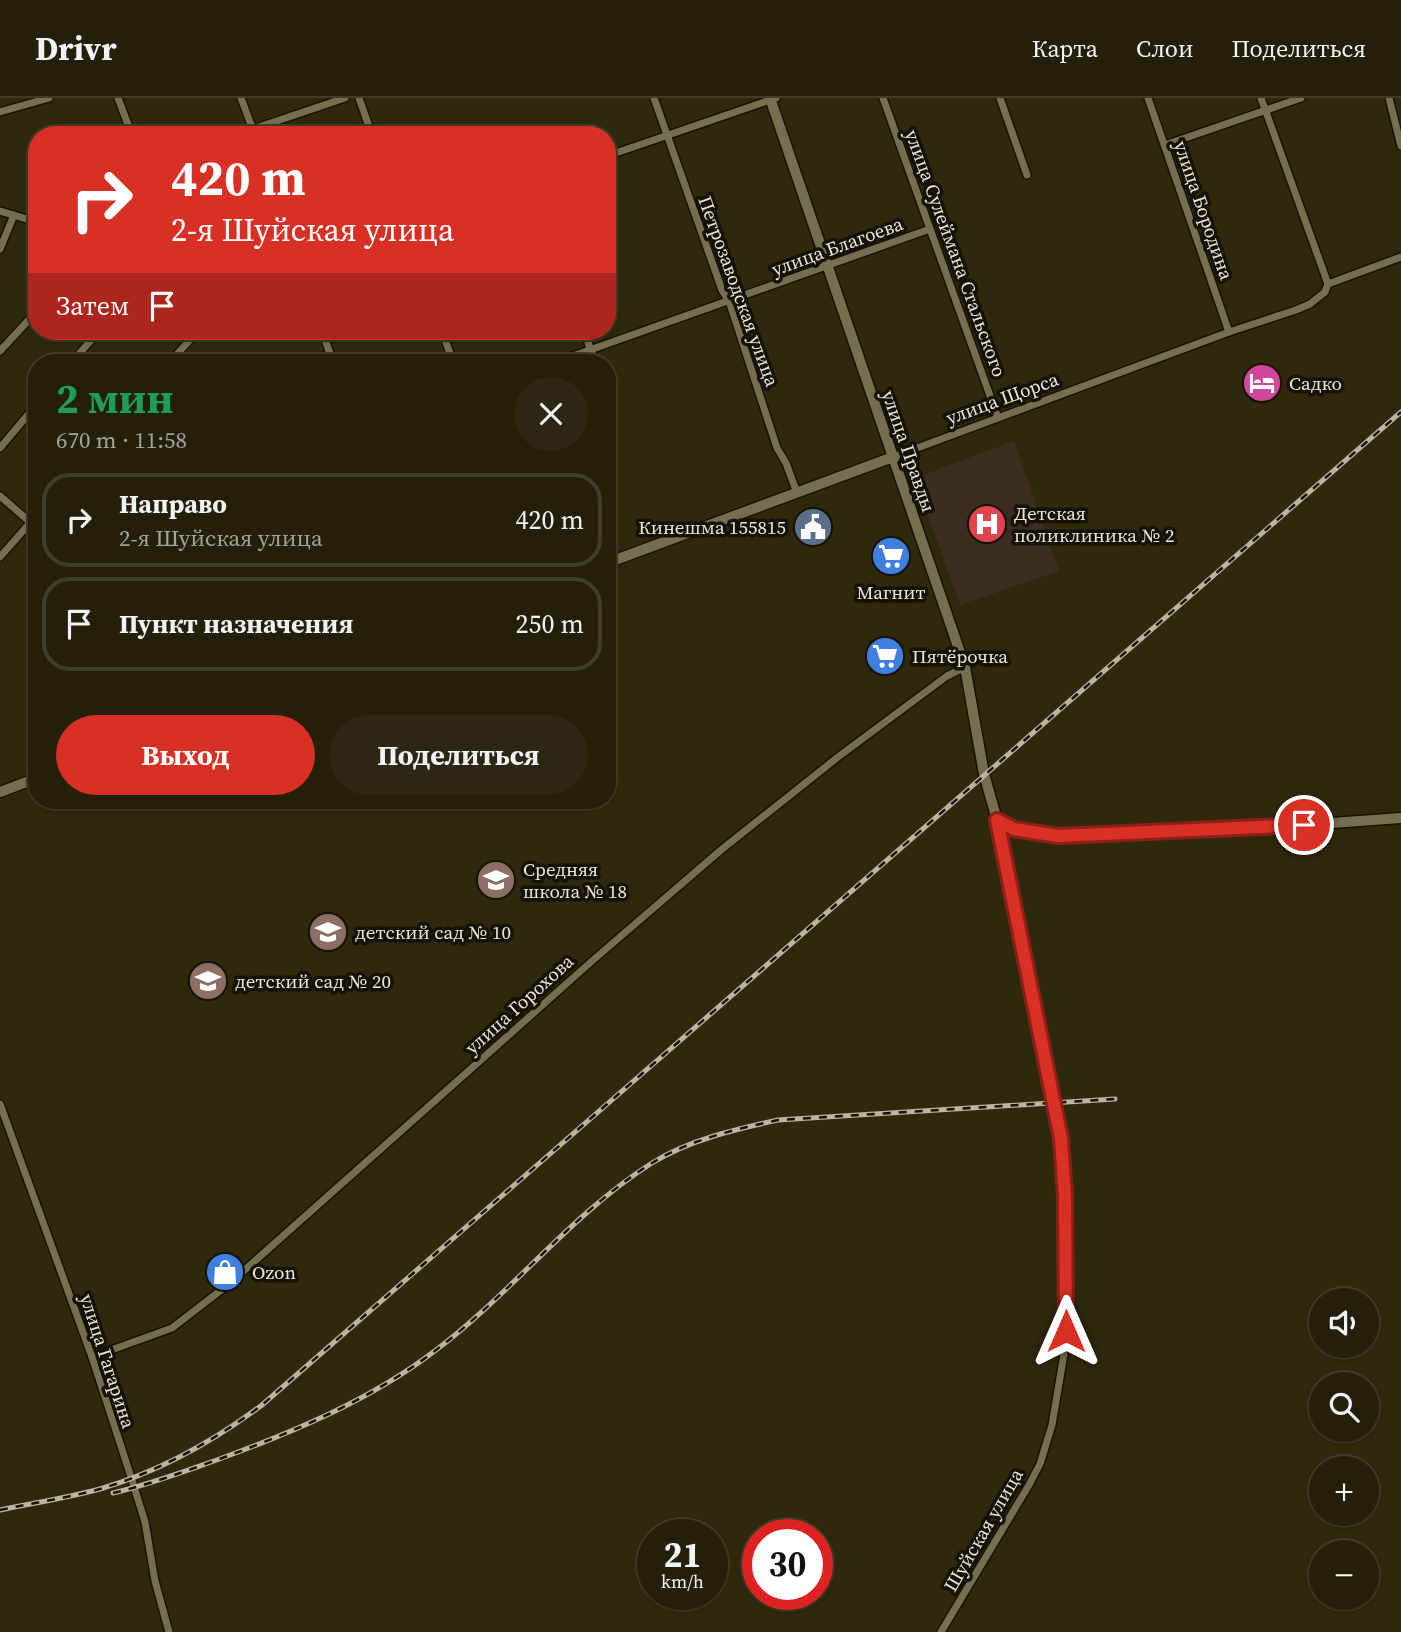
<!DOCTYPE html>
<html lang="ru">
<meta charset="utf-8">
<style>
:root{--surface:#231f09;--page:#2b2712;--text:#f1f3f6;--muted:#a3a29c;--line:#403d2a;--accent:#d93025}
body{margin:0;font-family:"Source Serif 4",serif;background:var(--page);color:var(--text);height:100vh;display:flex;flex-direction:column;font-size:26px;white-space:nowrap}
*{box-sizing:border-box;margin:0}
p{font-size:23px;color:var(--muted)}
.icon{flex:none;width:38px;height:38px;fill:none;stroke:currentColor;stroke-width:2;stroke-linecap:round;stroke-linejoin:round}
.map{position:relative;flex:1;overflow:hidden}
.panel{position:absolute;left:28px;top:256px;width:588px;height:455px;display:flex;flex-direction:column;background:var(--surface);border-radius:28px;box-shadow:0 2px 5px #0004,0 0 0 2px var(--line)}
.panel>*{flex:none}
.guide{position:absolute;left:28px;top:28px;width:588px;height:214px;border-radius:28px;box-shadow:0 2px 5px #0004,0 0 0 2px var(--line);background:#d93025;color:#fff;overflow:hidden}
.buttons{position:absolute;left:1309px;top:1190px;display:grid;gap:14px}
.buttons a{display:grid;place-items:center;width:70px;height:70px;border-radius:50%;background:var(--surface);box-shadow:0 2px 5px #0004,0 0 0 2px var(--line);font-size:35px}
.speed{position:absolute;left:637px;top:1421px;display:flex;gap:14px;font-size:35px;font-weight:700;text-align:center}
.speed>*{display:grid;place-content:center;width:91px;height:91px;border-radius:50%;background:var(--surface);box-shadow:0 2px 5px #0004,0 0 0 2px var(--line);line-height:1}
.speed small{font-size:18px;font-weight:400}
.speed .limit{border:10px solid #d22;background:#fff;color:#111}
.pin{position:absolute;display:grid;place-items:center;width:60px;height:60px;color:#fff;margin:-30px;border:4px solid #fff;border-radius:50%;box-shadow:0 2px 7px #0007}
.me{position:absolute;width:77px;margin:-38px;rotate:0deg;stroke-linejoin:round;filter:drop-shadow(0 0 5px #0008)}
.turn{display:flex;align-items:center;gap:24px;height:147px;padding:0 28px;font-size:32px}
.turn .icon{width:91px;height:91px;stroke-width:2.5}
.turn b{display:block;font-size:49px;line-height:60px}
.then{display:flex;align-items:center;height:66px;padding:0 28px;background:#0003;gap:14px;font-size:26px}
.round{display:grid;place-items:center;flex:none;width:74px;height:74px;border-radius:37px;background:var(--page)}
.summary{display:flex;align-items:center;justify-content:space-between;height:119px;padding:0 28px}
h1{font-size:42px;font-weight:700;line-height:52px;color:#1e9e55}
.cta{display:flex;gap:14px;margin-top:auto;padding:14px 28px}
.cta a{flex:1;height:80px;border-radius:42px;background:var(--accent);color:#fff;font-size:28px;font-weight:700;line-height:80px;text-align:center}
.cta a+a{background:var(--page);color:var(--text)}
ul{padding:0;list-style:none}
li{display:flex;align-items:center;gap:21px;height:94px;margin:0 14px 10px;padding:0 14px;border:4px solid var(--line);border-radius:28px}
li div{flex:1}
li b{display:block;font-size:26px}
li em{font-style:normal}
header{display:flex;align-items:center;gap:42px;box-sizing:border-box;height:98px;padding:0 35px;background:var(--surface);border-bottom:2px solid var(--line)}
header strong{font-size:33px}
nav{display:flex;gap:38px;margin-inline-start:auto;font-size:24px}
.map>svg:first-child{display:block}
</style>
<header>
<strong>Drivr</strong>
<nav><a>Карта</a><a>Слои</a><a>Поделиться</a></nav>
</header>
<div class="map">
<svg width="1401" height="1534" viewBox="0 0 1401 1534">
<rect width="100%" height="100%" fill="#2f290c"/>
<path fill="#3b2e20" d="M1014 343 1059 473 960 507 915 380Z"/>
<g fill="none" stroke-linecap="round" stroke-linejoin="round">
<g stroke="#171200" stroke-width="10">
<g id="street">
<path d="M118 0 132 37"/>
<path d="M241 0 255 37"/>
<path d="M359 0 372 37"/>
<path d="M654 0 722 192 729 203 777 350 786 365 797 395"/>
<path d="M883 0 998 320"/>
<path d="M1000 0 1027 77"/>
<path d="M1148 0 1229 234"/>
<path d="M1261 0 1328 186"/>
<path d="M1389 0 1401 48"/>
<path d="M0 14 49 0"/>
<path d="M229 37 253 31 345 0"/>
<path d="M1165 47 1301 0"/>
<path d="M607 58 776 0"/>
<path d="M0 113 37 124"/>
<path d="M0 151 14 117"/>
<path d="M322 233 333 264"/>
<path d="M442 233 453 264"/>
<path d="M584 233 595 264"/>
<path d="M0 253 37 213"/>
<path d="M72 264 99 233"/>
<path d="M170 264 198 233"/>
<path d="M308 264 329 256"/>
<path d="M556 264 930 131"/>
<path d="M0 350 37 306"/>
<path d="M893 359 1229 234 1296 212 1310 206 1325 194 1328 186 1401 159"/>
<path d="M0 398 30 424 37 435"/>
<path d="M0 459 37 417"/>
<path d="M0 1006 92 1259 131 1379 145 1424 155 1483 169 1534"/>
<path d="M92 1259 172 1230 229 1186 592 863 721 752 838 659 947 578 965 569"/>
<path d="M941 1534 1029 1387 1040 1366 1052 1327 1064 1256 1065 1098 1061 1041 997 722"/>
</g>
</g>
<g stroke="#171200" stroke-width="13">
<g id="secondary">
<path d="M770 0 965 569 984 676 997 722C1017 733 1035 736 1058 738L1304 727 1401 720"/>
<path d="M607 465 893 359"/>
<path d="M0 694 37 680"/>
</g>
</g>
<use href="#street" stroke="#756f50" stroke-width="7"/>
<use href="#secondary" stroke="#756f50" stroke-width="10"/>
<g stroke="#b9b5a1" stroke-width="5">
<g id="rail">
<path d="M113 1395C148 1387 180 1375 214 1363 291 1335 371 1302 436 1252 512 1195 571 1116 652 1065 689 1042 736 1031 778 1022L1115 1001"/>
<path d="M0 1412C33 1405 67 1400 100 1391 158 1374 214 1343 262 1307L1401 314"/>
</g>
</g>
<use href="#rail" stroke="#141206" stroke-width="2.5" stroke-dasharray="8" stroke-linecap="butt"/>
</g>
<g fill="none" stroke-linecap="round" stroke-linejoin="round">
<g stroke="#8d1f18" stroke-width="18">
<path id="route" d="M1066 1233 1065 1098 1061 1041 997 722 1014 731 1058 738 1304 727"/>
</g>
<use href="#route" stroke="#d93025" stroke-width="12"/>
</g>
<defs>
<g id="hotel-disc" transform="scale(2.0125)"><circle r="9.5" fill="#d1479c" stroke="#141206"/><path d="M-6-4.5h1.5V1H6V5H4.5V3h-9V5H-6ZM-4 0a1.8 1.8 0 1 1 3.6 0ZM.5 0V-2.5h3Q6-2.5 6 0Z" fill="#fff"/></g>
<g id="hospital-disc" transform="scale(2.0125)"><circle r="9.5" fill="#e0444e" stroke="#141206"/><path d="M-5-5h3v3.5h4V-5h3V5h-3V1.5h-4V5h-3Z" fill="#fff"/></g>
<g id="civic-disc" transform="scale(2.0125)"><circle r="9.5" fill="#5c6f8a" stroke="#141206"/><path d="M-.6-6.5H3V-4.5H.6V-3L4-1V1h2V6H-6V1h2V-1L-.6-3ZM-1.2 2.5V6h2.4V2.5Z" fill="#fff"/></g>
<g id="supermarket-disc" transform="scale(2.0125)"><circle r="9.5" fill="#3f7fe0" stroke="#141206"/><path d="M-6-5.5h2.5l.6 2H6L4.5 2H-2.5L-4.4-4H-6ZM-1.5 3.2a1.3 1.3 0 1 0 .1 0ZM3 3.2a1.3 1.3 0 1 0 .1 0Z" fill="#fff"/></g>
<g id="school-disc" transform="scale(2.0125)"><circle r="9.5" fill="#8d6e63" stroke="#141206"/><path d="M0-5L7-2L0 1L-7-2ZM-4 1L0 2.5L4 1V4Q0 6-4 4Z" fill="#fff"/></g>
<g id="shop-disc" transform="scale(2.0125)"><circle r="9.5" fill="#3f7fe0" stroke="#141206"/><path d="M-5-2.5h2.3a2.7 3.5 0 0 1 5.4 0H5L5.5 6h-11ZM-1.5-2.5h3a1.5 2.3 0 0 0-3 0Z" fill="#fff"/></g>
</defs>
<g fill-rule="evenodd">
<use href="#hotel-disc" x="1262" y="285"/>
<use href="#hospital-disc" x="987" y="426"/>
<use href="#civic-disc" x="813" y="429"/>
<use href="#supermarket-disc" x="891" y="458"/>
<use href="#supermarket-disc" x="885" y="558"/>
<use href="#school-disc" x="496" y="782"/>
<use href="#school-disc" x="328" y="834"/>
<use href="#school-disc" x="208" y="883"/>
<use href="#shop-disc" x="225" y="1174"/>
</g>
<g text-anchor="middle" stroke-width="7" stroke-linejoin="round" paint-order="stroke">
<g font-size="19" fill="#eae7d6" stroke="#141206">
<text transform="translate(1204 112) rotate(71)" y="7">улица Бородина</text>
<text transform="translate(837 148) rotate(-20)" y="7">улица Благоева</text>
<text transform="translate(956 155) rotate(70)" y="7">улица Сулеймана Стальского</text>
<text transform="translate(739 193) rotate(70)" y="7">Петрозаводская улица</text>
<text transform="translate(1002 300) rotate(-20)" y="7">улица Щорса</text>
<text transform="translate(909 353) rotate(71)" y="7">улица Правды</text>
<text transform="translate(519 906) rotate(-42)" y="7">улица Горохова</text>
<text transform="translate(108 1263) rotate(72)" y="7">улица Гагарина</text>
<text transform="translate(983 1432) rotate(-60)" y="7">Шуйская улица</text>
</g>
<g font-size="19" fill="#eae7d6" stroke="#141206" text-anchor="start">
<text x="1289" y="292">Садко</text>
<text x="1014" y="422">Детская<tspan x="1014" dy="22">поликлиника № 2</tspan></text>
<text x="786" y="436" text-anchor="end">Кинешма 155815</text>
<text x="891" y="501" text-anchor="middle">Магнит</text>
<text x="912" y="565">Пятёрочка</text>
<text x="523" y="778">Средняя<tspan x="523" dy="22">школа № 18</tspan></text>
<text x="355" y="841">детский сад № 10</text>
<text x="235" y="890">детский сад № 20</text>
<text x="252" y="1181">Ozon</text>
</g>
</g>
</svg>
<div class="buttons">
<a><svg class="icon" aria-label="sound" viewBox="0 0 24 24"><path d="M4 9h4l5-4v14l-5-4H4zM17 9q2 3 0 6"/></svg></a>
<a><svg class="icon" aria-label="search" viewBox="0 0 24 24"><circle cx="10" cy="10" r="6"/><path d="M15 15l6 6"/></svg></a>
<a>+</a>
<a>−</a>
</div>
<div class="speed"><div>21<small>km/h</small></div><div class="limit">30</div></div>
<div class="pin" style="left:1304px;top:727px;background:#d93025"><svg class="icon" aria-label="arrive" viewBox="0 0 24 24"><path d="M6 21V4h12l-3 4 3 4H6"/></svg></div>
<svg class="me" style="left:1066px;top:1233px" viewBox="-20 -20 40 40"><path d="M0-17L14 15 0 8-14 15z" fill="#d93025" stroke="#fff" stroke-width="4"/></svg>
<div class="guide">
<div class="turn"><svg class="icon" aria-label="right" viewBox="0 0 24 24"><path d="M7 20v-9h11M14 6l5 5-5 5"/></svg><div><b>420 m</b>2-я Шуйская улица</div></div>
<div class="then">Затем<svg class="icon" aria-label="arrive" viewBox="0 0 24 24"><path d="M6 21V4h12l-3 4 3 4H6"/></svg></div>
</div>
<section class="panel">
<div class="summary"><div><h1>2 мин</h1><p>670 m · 11:58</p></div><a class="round"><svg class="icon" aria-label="close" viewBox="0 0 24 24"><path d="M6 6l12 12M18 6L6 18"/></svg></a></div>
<ul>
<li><svg class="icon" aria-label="right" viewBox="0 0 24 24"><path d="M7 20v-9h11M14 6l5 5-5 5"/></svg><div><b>Направо</b><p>2-я Шуйская улица</p></div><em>420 m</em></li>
<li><svg class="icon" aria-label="arrive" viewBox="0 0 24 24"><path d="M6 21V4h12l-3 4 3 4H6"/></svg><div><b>Пункт назначения</b></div><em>250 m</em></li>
</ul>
<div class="cta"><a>Выход</a><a>Поделиться</a></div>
</section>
</div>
